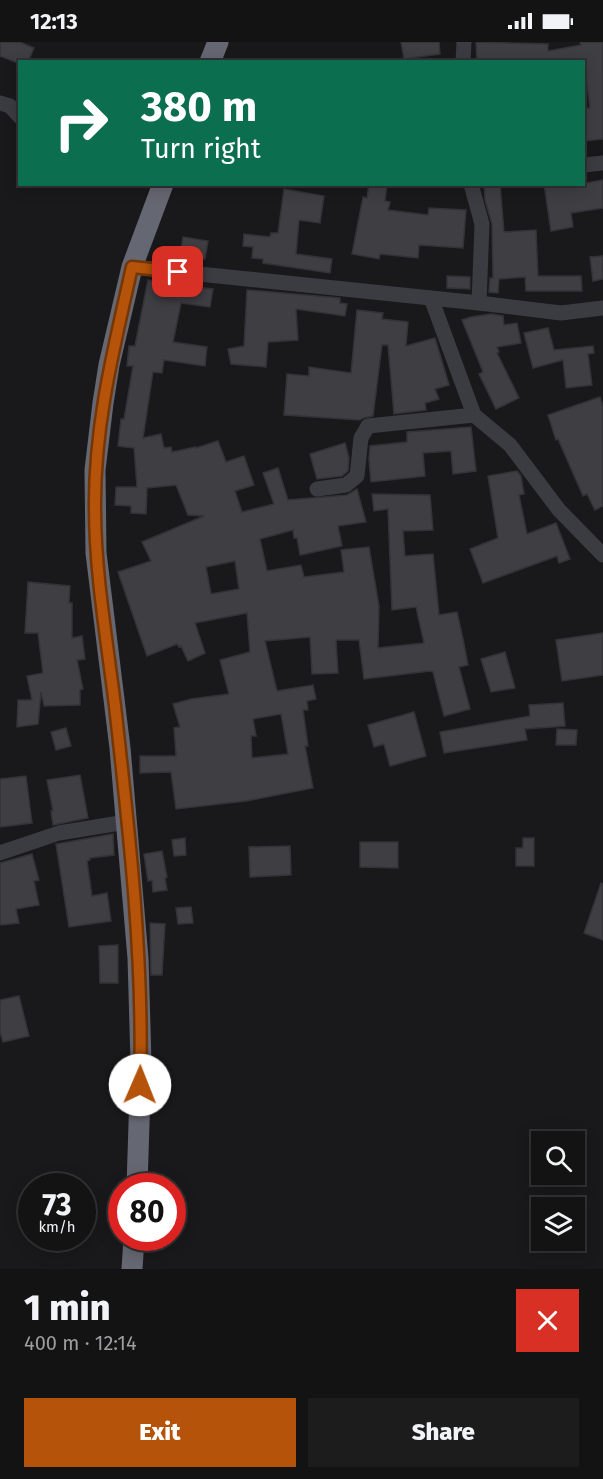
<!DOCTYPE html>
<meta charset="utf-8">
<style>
:root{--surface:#131314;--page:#1c1c1d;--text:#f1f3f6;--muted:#9d9ea0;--line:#323234;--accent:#b45309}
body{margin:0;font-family:"Fira Sans",sans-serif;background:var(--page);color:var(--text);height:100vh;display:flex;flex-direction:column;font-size:22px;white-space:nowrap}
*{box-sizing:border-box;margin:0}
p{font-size:20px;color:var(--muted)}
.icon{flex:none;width:33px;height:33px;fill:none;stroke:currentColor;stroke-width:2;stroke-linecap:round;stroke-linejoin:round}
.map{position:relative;height:1227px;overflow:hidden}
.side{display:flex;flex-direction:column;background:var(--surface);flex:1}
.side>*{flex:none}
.guide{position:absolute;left:18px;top:18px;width:567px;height:126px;border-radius:0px;box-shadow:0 3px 15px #0003,0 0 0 2px var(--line);background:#0b6e4f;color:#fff;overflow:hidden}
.controls{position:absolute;left:531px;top:1089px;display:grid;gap:12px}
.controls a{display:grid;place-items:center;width:54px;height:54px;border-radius:0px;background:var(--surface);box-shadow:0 3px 15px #0003,0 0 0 2px var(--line);font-size:30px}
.speed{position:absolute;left:18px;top:1131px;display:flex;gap:12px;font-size:30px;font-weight:700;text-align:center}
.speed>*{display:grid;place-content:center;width:78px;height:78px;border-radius:50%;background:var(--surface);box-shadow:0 3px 15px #0003,0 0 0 2px var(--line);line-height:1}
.speed small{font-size:15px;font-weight:400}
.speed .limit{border:9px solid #d22;background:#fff;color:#111}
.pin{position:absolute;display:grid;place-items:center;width:51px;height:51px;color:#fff;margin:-26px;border-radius:12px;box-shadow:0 3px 9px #0006}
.me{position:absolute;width:66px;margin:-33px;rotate:1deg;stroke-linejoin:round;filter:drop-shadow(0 0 4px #0008)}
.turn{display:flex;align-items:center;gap:21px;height:126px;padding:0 24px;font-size:27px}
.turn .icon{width:78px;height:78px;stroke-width:2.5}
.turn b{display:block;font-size:42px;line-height:51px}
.round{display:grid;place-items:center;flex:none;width:63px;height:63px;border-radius:0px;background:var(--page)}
.head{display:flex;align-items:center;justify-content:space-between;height:102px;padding:0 24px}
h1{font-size:36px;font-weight:800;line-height:45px}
.action{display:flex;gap:12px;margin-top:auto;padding:12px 24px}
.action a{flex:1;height:69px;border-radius:0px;background:var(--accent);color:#fff;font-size:24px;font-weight:800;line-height:69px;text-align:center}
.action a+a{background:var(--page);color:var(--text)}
.status{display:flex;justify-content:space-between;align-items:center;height:42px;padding:0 30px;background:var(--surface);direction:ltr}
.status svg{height:16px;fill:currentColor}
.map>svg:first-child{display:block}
</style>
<div class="status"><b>12:13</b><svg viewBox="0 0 49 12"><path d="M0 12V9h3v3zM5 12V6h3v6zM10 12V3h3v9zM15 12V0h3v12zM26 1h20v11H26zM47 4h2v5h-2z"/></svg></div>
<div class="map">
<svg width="603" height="1227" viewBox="0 0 603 1227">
<rect width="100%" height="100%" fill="#19191b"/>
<g fill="#3e3e43" stroke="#333237" stroke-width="1.5" fill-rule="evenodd">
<path d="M0 0H20L34 6 28 20H20V22L0 14Z"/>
<path d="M401 0H439L440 12 404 17Z"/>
<path d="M476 0 548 2V9L581 3 580 0H603V97L584 99V66H590L584 20H477Z"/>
<path d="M603 138V166L571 171 573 185 551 189 544 142H563L564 145Z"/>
<path d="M369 142H387L385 159 390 160 388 168 428 173 429 166 466 168 463 206 419 203 418 216 380 212 379 217 352 212 363 155 367 156Z"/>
<path d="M484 142H500L504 190 536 188 538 234H581L582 249H526L525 235 499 237 498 251 489 250 490 236H493L492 182 485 158Z"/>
<path d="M284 147 324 154 320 181 299 178 296 212 332 217 330 231 263 221V217L252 216 253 205 243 204 244 192 270 195 271 191H278Z"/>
<path d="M183 195 208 199 205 217 180 212Z"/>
<path d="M603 214V237L593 239 590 215Z"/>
<path d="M447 234 470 235V247L447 246Z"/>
<path d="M148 238 194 247 195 245 213 247 210 265 181 261 173 300 207 305 205 324 164 318 162 331 153 330 143 396 161 392 164 406 171 405 172 410 196 405V406L218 399 226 420 244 414 254 443 235 449 242 470 274 462 263 431 278 426 288 458 347 453 357 447 366 480 338 484 342 504 300 513 297 496H294L293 488 260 497 267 529 301 523 304 535 344 530 341 508 369 505 379 564 378 606 424 601 416 565 392 568 388 467 374 469 372 452 430 453 433 488 403 489 405 514 433 512 439 573 457 570 463 597 468 623 459 625 470 667 444 674 433 630 430 629 364 637 359 598H336L338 631 312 632 310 595 265 599 277 649 313 643 316 657 307 659 308 668H303L308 704H305L313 746 246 759 176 767 171 730 140 731V714H176L174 686 180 685 173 662 191 657 229 652 220 618 250 610 247 571 195 581 205 611 188 619 181 604 179 605 177 602 147 614 118 530 151 519 142 500 204 474 188 473 176 443 147 446 146 472 131 471V464L115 463 116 445H137L134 406 118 404 121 377H124L133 324H127L129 304H135ZM235 519 239 547 211 552 206 525ZM281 672 288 712 252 716 251 694H256L253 677Z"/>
<path d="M247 248 340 256V261L347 262 345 274 296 267 298 298 268 300 266 325 231 322 228 307 244 304Z"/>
<path d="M357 268 383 271 382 277 408 280 406 304 435 296 449 343 435 347 439 357 425 361 426 368 394 372 388 303H382L373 374 363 376 360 378 284 373 287 332 309 334V325L351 331Z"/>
<path d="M491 272 503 274 504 283 517 281 521 301 497 305 499 310 497 311 519 356 496 367 479 332 483 330 462 278 471 275Z"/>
<path d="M548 286 554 308 593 304 594 311 588 312 592 343 566 346 563 318 533 326 524 291Z"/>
<path d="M600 355 603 364V464L595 468 587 452 583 454 558 397 556 398 548 373Z"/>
<path d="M471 385 476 429 453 432 451 409 423 411 425 434 371 440 369 417 370 404 407 400V390Z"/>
<path d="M345 401 349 416 348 429 342 434 317 437 310 412Z"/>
<path d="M517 429 521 434 524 452 519 453 527 492 556 481 570 517 559 521 557 514 483 541 470 507 498 496 488 434Z"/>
<path d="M28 540 70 544 69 561H72V596L82 594 85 617 77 618 83 647 80 648V663L44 664 41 650 38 682 17 685 18 658H32L27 634 43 631 38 591H25Z"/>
<path d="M603 591V633L562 639 556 598Z"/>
<path d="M505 610 515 646 491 650 481 617Z"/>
<path d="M563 661 565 684 525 687 527 698 444 711 440 690 530 674 529 663Z"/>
<path d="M414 670 426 714 390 724 384 702 374 705 368 683Z"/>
<path d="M66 686 71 704 56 708 51 690Z"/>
<path d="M557 687 577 688 576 703H556Z"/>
<path d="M80 733 88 776 53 783 51 769H53L47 738Z"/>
<path d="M26 734 32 781 0 785V737Z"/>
<path d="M113 792 114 813 90 816V818L87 819 92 854 107 851 111 879 69 885 56 802Z"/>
<path d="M185 796 186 813 174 814 172 798Z"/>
<path d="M523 796H534V824H516V806H523Z"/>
<path d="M360 800H398V826L360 825Z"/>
<path d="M290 804 291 833 250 835 249 805Z"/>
<path d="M162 809 167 835 165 836 167 848 153 850 152 838 148 839 144 812Z"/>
<path d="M32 812 39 838 34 839 39 863 16 867 19 881 0 883V821Z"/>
<path d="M601 841 603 842V898L584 891Z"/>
<path d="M191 865 193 881 178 882 176 866Z"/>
<path d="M150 881 165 882 162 933H151Z"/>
<path d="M118 903V941H100L99 904Z"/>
<path d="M19 954 29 994 3 1000 0 990V958Z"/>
</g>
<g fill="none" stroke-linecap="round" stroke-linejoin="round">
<g stroke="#3b3b42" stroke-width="15">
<path d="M463 20 464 0"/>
<path d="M0 61 10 64 20 75"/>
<path d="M584 123 603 121"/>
<path d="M471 142 482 182 479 261"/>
<path d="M132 225 479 261 561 271 603 266"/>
<path d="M431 256 474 373"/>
<path d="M317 447 346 443 357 434 361 396 368 384 474 373 510 403 559 468 603 513"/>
<path d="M0 811 59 791 126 780"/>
</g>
<g stroke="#656772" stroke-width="21">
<path d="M210 20 218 0"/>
<path d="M137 1144 141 1020 138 916 120 706 96 511 95 428 103 361 109 323 132 225 163 142"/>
<path d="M132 1227 134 1196"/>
</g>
</g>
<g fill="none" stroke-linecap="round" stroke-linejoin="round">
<g stroke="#753606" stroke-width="15">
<path id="route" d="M140 1043C144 918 129 788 115 664 107 598 95 532 95 466 94 384 114 305 132 225L178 230"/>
</g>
<use href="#route" stroke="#b45309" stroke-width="10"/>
</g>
</svg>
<div class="controls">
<a><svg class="icon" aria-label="search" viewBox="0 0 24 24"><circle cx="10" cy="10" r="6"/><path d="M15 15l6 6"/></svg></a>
<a><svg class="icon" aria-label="layers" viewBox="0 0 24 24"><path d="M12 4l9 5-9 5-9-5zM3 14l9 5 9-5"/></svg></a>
</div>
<div class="speed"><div>73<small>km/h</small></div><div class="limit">80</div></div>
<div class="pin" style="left:178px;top:230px;background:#d93025"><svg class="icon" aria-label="arrive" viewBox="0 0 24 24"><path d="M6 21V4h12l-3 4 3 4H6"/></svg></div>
<svg class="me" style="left:140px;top:1043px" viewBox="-20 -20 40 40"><circle r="19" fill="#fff"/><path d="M0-13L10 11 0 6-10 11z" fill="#b45309"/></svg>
<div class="guide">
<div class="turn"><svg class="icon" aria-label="right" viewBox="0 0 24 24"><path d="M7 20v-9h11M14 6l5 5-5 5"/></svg><div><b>380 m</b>Turn right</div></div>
</div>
</div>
<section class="side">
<div class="head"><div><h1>1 min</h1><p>400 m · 12:14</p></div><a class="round" style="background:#d93025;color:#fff"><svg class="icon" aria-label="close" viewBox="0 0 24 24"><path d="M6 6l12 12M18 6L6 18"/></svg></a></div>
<div class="action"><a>Exit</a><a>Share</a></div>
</section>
